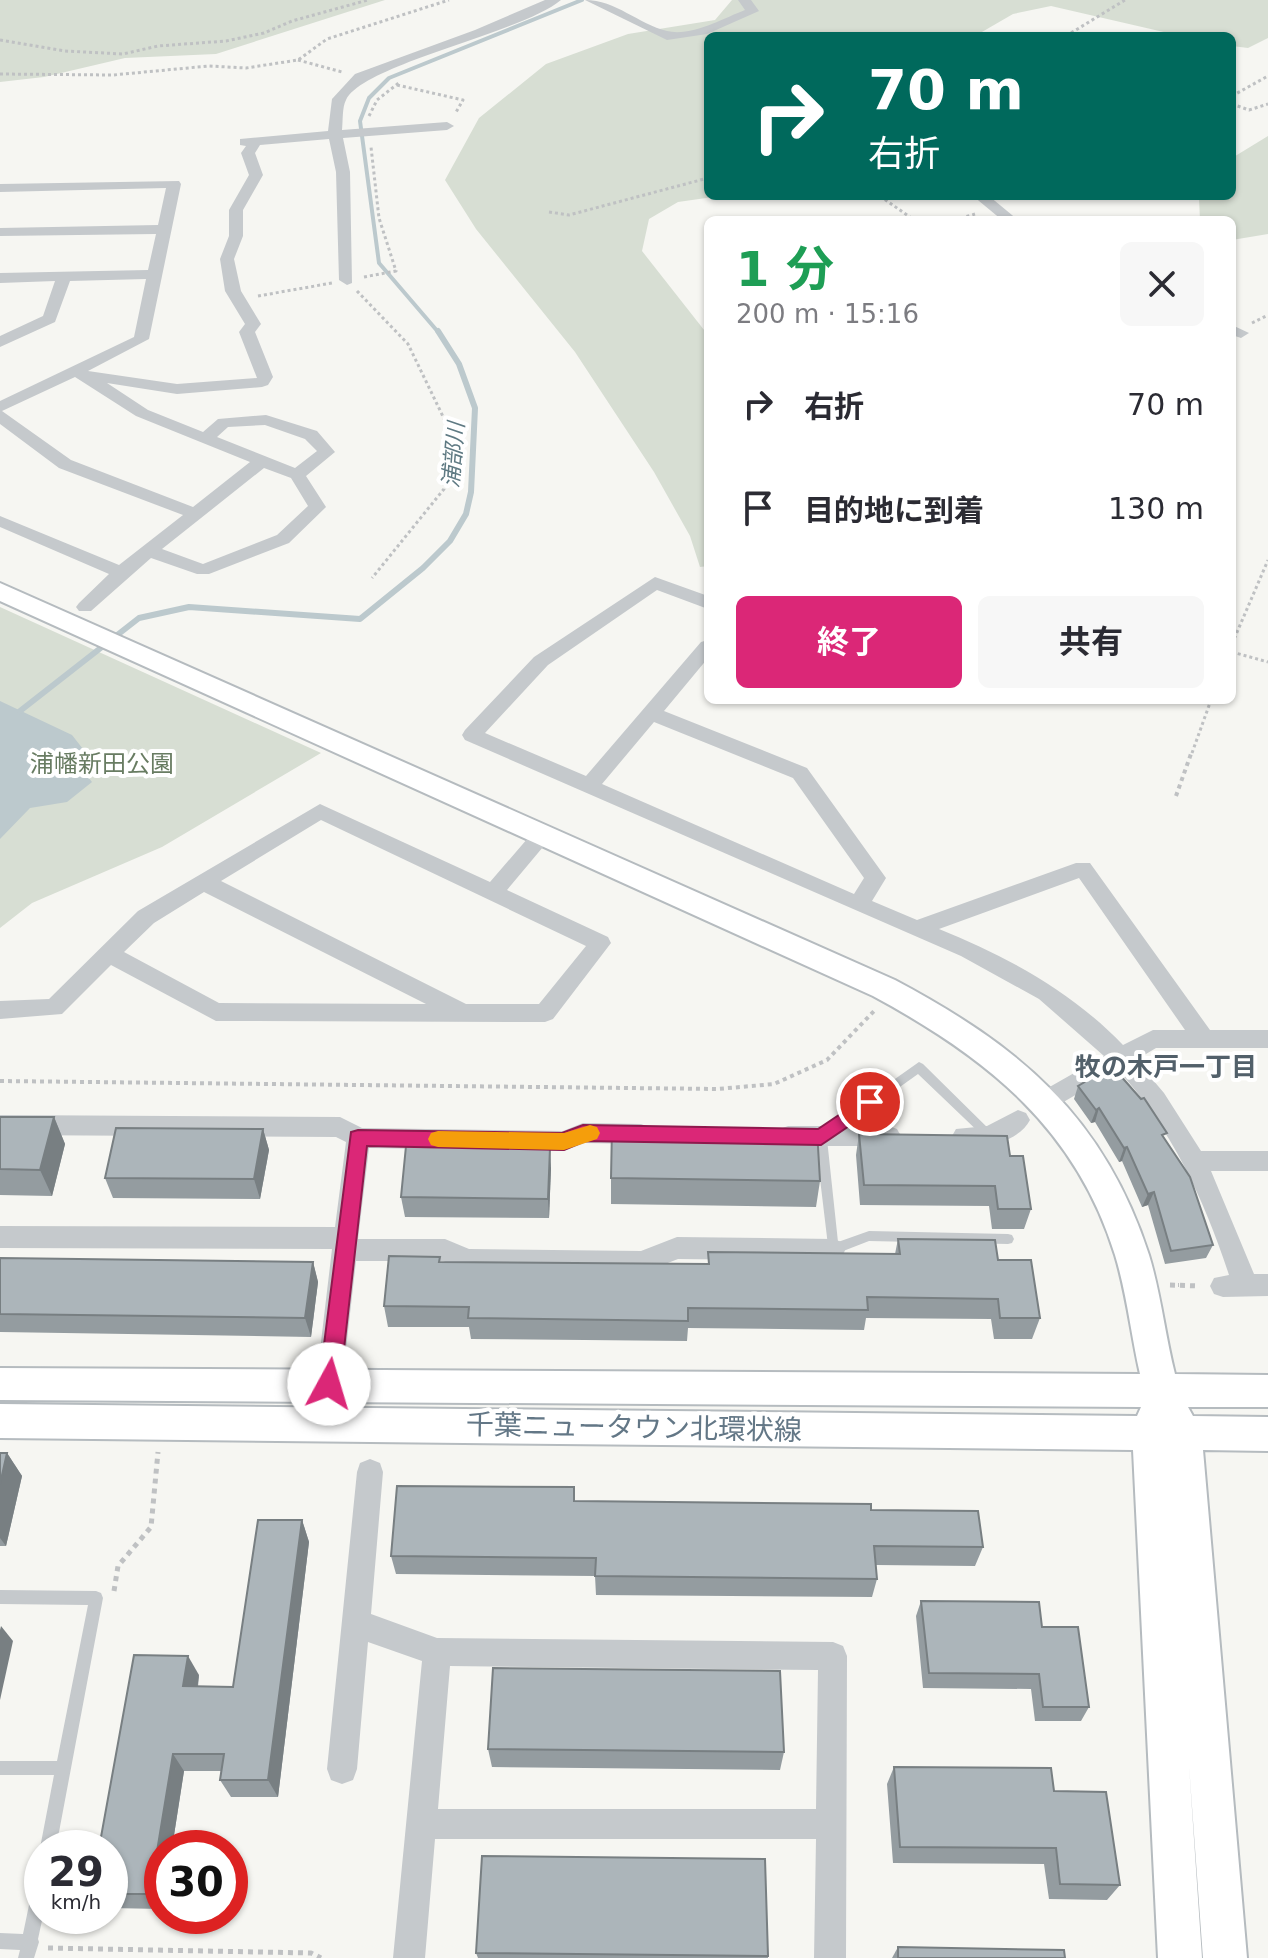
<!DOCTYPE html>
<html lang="ja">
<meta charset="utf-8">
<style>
:root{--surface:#fff;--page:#f7f7f7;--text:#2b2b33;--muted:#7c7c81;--accent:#db2777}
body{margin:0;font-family:"DejaVu Sans","Noto Sans JP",sans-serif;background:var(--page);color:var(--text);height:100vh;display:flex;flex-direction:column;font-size:30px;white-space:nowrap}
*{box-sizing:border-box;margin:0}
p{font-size:26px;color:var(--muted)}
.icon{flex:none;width:44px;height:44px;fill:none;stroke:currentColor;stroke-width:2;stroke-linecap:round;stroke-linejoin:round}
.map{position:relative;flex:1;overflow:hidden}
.details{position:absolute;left:704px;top:216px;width:532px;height:488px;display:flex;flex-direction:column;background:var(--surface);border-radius:12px;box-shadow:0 2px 6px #0004}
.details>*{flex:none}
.hud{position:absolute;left:704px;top:32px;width:532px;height:168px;border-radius:12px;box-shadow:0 2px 6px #0004;background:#00695c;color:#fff;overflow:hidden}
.speed{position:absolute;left:24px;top:1830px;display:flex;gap:16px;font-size:40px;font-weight:700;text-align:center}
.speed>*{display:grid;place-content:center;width:104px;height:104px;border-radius:50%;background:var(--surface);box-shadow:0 2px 6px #0004;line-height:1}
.speed small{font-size:20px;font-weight:400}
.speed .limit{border:12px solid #d22;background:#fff;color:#111}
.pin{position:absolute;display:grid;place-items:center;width:68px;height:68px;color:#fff;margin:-34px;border:4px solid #fff;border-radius:50%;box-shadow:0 2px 8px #0007}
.me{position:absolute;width:88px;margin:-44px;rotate:6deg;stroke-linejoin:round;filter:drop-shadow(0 0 6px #0008)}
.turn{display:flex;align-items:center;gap:28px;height:168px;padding:0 32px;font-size:36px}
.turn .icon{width:104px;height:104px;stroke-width:2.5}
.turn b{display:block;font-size:56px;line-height:68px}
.round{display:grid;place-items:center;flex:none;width:84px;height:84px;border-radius:12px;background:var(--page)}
.head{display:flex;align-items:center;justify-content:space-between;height:136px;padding:0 32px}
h1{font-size:48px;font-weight:700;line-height:60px;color:#1e9e55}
.button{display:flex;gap:16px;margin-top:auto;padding:16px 32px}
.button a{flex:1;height:92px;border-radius:12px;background:var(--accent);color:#fff;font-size:32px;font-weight:700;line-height:92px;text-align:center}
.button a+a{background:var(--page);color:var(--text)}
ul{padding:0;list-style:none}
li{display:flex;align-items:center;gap:24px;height:104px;padding:0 32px}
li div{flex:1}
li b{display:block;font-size:30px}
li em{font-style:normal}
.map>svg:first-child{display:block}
</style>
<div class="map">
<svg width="1268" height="1958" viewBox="0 0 1268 1958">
<rect width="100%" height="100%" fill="#f6f6f2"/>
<g fill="#d7ded3">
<path d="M0 0H385L216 54 125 58 44 77 0 82Z"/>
<path d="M732 0H1268V38L1248 48 1232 46V36H1181L1051 6 1013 14 975 36H708V196H720L678 202 649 219 642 251 708 335V566L700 567 690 536 654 472 575 352 476 229 445 180 479 118 546 64 628 34 715 20Z"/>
<path d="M1268 136V234L1232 240V220H1200L1199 198 1232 196V158Z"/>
<path d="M0 607 321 753 162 847 32 903 0 928Z"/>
</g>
<path fill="#bcc9cd" d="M0 701 72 735 90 758 84 772 92 782 67 802 30 808 0 839Z"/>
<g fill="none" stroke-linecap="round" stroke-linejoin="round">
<path stroke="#bcc9cd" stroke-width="4" d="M439 333 379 263 360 121 369 98 389 78 582 0"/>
<path stroke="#bcc9cd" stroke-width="6" d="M20 711 139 618 189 607 360 619 423 568 450 541 466 514 471 492 475 408 459 364 438 331"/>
<g stroke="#b5bbbf" stroke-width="4">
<path id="secondary" d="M0 583 895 980C1019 1046 1104 1116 1149 1255 1161 1294 1165 1335 1175 1374L1268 1375V1407H1188L1193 1416 1268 1417V1451L1203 1450 1247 1958H1203L1189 1765 1202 1958H1158L1133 1450 0 1438V1404L1137 1416 1141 1407 0 1400V1368L1140 1374C1131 1335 1127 1294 1115 1255 1076 1128 986 1057 873 996L0 601Z"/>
</g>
<g stroke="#bfc1c3" stroke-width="3" stroke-dasharray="3 3" stroke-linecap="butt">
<path d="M1066 36 1125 0"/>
<path d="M0 40 65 51 123 54 158 46 226 41 264 33 292 21 368 0"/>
<path d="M298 60 342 72"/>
<path d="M0 74 113 75 209 66 246 68 298 60 327 39 449 0"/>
<path d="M397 85 463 100 455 114"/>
<path d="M1232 96 1268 76"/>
<path d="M1232 104 1249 110 1268 104"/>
<path d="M369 116 377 100 400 82"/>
<path d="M880 196 914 220"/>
<path d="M549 212 569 215 708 178"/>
<path d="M955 220 975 214"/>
<path d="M364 277 396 271 379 218 371 147"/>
<path d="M357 291 408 344 450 431 444 489 372 578"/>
<path d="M258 296 332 283"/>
<path d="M1252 323 1268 315"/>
<path d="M1232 644 1268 560"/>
<path d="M1232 652 1268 662"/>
<path d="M1192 753 1211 700"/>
</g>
<g stroke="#bfc1c3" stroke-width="4" stroke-dasharray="4 4" stroke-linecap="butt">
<path d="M1176 796 1192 751"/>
<path d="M0 1081 718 1089 774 1084 827 1060 875 1010"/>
<path d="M1170 1285H1179"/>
</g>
<g stroke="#bfc1c3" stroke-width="5" stroke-dasharray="5 5" stroke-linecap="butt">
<path d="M1170 1285 1200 1286"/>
<path d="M114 1591 118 1566 151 1527 158 1452"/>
<path d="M48 1948 311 1953 321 1958"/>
</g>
<g fill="#c5c9cc" fill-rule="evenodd">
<path d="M919 1062 923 1064 996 1136 994 1139 990 1141 986 1139 918 1074 827 1139 838 1242 869 1231 1008 1234 1012 1235 1014 1239 1012 1243 1008 1244 869 1241 833 1255 829 1254 815 1137 817 1134Z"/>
<path d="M0 1590 96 1591 101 1593 103 1598 56 1848H42V1852L40 1848 54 1775H0V1761H57L88 1605 0 1604Z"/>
<path d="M42 1873 43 1916 38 1939 39 1942 34 1958H18L20 1950 0 1949V1933L23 1934 34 1881 37 1876Z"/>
</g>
<g fill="#c5c9cc" fill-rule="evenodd">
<path d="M545 0H561C522 33 363 64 346 100 342 107 343 122 342 130L447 122 454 126 447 130 343 138 350 172 352 283 347 285 339 280 336 172 329 139 260 145 255 153 263 175 243 210V236L234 259 241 291 261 324 255 332 273 377 268 385 262 387 177 394 107 383 148 410 203 432 218 419 266 415 317 431 335 452 306 476 326 507 289 543 209 574H197L151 558 91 611H79L76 607 79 603 109 574 0 527V516L119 565 183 515 59 468 0 424V401L134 337 146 279 70 281 55 322 0 347V336L43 316 55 281 0 283V273L148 270 156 234 0 236V228L158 225 166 188 0 192V184L179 181 181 184 149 339 88 371 177 384 257 378 239 332 245 324 225 291 220 259 229 236V210L249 175 241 153 246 146 240 145V139L328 131 332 99 355 74 475 30ZM75 377 136 416 250 462 193 507 71 460 2 411ZM265 425 305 439 317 451 295 468 217 437 228 427ZM264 468 291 478 308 506 277 535 203 564 162 549Z"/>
<path d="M585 0C616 0 638 24 667 31 691 37 724 18 745 10L738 0H751L759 11 707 34 667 40Z"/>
<path d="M973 196H989L1018 220H1002Z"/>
<path d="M1232 325 1249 333 1241 338 1232 335Z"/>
<path d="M655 577 708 596V609L657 590 548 665 485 733 586 776 701 642 708 640V658L664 711 807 768 886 878 872 901 917 920 1076 863H1090L1210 1030H1268V1048H1156L1136 1060 1164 1093 1201 1151H1268V1171H1211L1254 1274H1268V1296L1223 1297 1214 1294 1210 1286 1214 1278 1229 1275C1205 1201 1171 1128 1118 1070L1055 1107 1047 1110 1039 1107 1035 1100 1039 1093 1104 1056 1039 999 961 956 465 740 462 735 465 730 534 657ZM654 722 793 778 864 878 854 894 602 784ZM1079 878 1185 1030H1153L1123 1045C1071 991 1008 957 939 929Z"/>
<path d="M320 804 490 882 534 831H548L551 836 548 841 507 890 608 937 611 943 553 1019 545 1022 216 1021 111 965 62 1014 0 1019V1001L49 999 138 911ZM321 820 586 946 539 1004H466L221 881ZM204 892 426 1004 219 1003 124 952 154 923Z"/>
<path d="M1018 1110 1026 1113 1030 1120C1018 1143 979 1151 956 1143L952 1136 956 1129 987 1126Z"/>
<path d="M0 1115 340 1117 362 1128 563 1131 583 1123 641 1124 649 1127 653 1134 649 1141 641 1144 585 1143 564 1151 369 1148 358 1239H445L469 1249 641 1251 677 1237 833 1239 842 1242 845 1250 842 1258 833 1261 678 1259 642 1273 467 1271 443 1261H356L342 1384 338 1392 329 1396 320 1392 316 1384 332 1249 0 1248V1226L335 1227 346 1142 336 1137 0 1135Z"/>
<path d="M788 1126H889L897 1129 901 1136 897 1143 889 1146H788L780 1143 776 1136 780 1129Z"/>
<path d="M370 1459 380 1463 383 1472 371 1614 437 1638 833 1642 843 1646 847 1656 846 1958H814L816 1839H435L425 1958H393L422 1661 368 1642 357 1769 353 1780 342 1784 331 1780 327 1769 357 1472 360 1463ZM450 1666 818 1670 816 1809H438Z"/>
</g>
<use href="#secondary" fill="#fff" fill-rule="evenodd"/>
</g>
<g fill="#949ca0">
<path d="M1078 1086 1165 1139 1213 1245 1206 1258 1165 1264 1148 1205 1142 1207 1122 1161 1119 1162 1095 1122 1091 1123 1074 1099Z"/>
<path d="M0 1117H54L65 1144 52 1196 0 1195Z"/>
<path d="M263 1129 269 1150 260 1199 113 1198 105 1178Z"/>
<path d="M859 1134 1010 1156 1031 1209 1024 1229H992L989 1206 860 1205 856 1155Z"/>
<path d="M551 1168 549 1218 405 1217 401 1197Z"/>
<path d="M611 1178 820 1181 816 1207 611 1204Z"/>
<path d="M898 1239 998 1260 1040 1318 1032 1339H994L991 1319 866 1318 864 1330 688 1328 687 1341 471 1339 469 1327H388L384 1306 440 1257V1262L708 1264V1252L895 1254Z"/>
<path d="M0 1258 313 1262 318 1282 311 1337 0 1332Z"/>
<path d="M0 1453H7L22 1476 6 1546H0Z"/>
<path d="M575 1501 871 1510 983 1547 975 1566 876 1565 877 1579 872 1597 596 1595 595 1576 396 1574 391 1556Z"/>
<path d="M302 1520 309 1542 278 1797H231L220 1780 221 1771H184L172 1848H162V1909L110 1908V1848L199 1675 198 1687H233Z"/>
<path d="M921 1601 1042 1627 1089 1707 1081 1721H1035L1031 1689 923 1688 916 1616Z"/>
<path d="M488 1749 784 1752 780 1770 492 1767Z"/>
<path d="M894 1767 1054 1791 1120 1885 1107 1900 1049 1899 1044 1864 893 1863 887 1784Z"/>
<path d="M898 1947 1065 1958H892Z"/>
<path d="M476 1953 768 1956V1958H478Z"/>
</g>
<g fill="#787f82">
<path d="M1099 1108 1095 1122 1091 1123 1096 1110Z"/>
<path d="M54 1117 65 1144 52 1196 40 1170Z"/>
<path d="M263 1129 269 1150 260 1199 254 1179Z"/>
<path d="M1127 1147 1122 1161 1119 1162 1124 1148Z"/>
<path d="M550 1148 551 1168 549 1218 548 1199Z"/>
<path d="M1154 1192 1148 1205 1142 1207 1148 1194Z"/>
<path d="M313 1262 318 1282 311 1337 305 1318Z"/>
<path d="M7 1453 22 1476 6 1546 0 1538V1484Z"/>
<path d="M302 1520 309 1542 278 1797 268 1780Z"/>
<path d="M1 1626 13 1641 0 1700V1630Z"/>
<path d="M188 1656 199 1675 195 1705 183 1686Z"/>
<path d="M173 1754 184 1771 172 1848H162V1908L150 1894Z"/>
</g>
<g fill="#acb5ba" stroke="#787f82" stroke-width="2">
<path d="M1112 1066 1141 1099 1144 1098 1167 1133 1162 1135 1190 1177 1213 1245 1171 1251 1154 1192 1148 1194 1127 1147 1124 1148 1099 1108 1096 1110 1078 1086Z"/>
<path d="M0 1117H54L40 1170 0 1169Z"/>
<path d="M116 1128 263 1129 254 1179 105 1178Z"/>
<path d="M612 1128 817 1130 820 1181 611 1178Z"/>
<path d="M859 1134 1007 1136 1010 1156H1023L1031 1209H998L995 1186 864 1185Z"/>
<path d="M406 1146 550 1148 548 1199 401 1197Z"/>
<path d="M898 1239 995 1240 998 1260H1031L1040 1318H1000L998 1299 867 1297 868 1310 688 1308V1321L468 1318 469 1307 384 1306 389 1256 440 1257 439 1262 709 1264 708 1252 900 1254Z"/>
<path d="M0 1258 313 1262 305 1318 0 1314Z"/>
<path d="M0 1453H7L0 1484Z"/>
<path d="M397 1486 574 1487V1501L871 1504V1510L978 1511 983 1547 874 1546 877 1579 595 1576 596 1558 391 1556Z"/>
<path d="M258 1520H302L268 1780H220L224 1754H173L150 1894H110V1848H99L134 1655 188 1656 183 1686 233 1687Z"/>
<path d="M921 1601 1039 1602 1042 1627H1078L1089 1707H1043L1039 1674 929 1673Z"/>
<path d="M493 1668 780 1671 784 1752 488 1749Z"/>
<path d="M894 1767 1051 1768 1054 1791 1106 1792 1120 1885 1060 1884 1056 1848 900 1847Z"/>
<path d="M482 1856 765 1859 768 1956 476 1953Z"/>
<path d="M898 1947 1064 1950 1065 1958H898Z"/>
</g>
<path fill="#db2777" stroke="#8e194d" stroke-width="2" d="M870 1094 877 1096 880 1102 877 1107 821 1145 585 1141 564 1150 367 1146 340 1384 337 1391 329 1393 322 1391 319 1384 351 1132 358 1130 562 1133 583 1125 818 1129Z"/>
<path fill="#f59e0b" d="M590 1125 597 1127 600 1133 597 1139 564 1150 438 1147 431 1145 428 1139 431 1133 438 1131 564 1133Z"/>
<g text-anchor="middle" stroke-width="8" stroke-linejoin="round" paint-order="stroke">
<g font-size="22" font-style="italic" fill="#5f7a83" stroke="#fff">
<text transform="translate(453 455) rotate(-85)" y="8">浦部川</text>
</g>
<g font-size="24" fill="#687c62" stroke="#fff">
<text x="102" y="772">浦幡新田公園</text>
</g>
<g font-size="26" font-weight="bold" fill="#52606a" stroke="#fff">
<text x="1166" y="1076">牧の木戸一丁目</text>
</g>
<g font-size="28" fill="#637786" stroke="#fff">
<text transform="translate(634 1427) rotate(1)" y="10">千葉ニュータウン北環状線</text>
</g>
</g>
</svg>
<div class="speed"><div>29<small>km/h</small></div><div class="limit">30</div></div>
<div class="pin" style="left:870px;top:1102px;background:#d93025"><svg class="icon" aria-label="arrive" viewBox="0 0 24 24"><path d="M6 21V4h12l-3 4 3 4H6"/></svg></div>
<svg class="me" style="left:329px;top:1384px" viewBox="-20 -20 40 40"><circle r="19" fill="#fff"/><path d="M0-13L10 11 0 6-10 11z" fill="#db2777"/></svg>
<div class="hud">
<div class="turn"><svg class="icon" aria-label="right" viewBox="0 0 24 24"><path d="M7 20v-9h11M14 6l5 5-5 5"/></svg><div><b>70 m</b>右折</div></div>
</div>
<section class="details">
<div class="head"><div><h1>1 分</h1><p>200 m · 15:16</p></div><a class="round"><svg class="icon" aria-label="close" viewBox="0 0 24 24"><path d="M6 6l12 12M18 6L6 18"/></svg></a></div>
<ul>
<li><svg class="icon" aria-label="right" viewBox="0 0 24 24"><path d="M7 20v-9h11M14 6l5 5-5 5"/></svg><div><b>右折</b></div><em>70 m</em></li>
<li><svg class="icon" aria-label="arrive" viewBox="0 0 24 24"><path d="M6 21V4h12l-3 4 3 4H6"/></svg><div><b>目的地に到着</b></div><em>130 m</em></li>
</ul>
<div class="button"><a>終了</a><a>共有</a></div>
</section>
</div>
